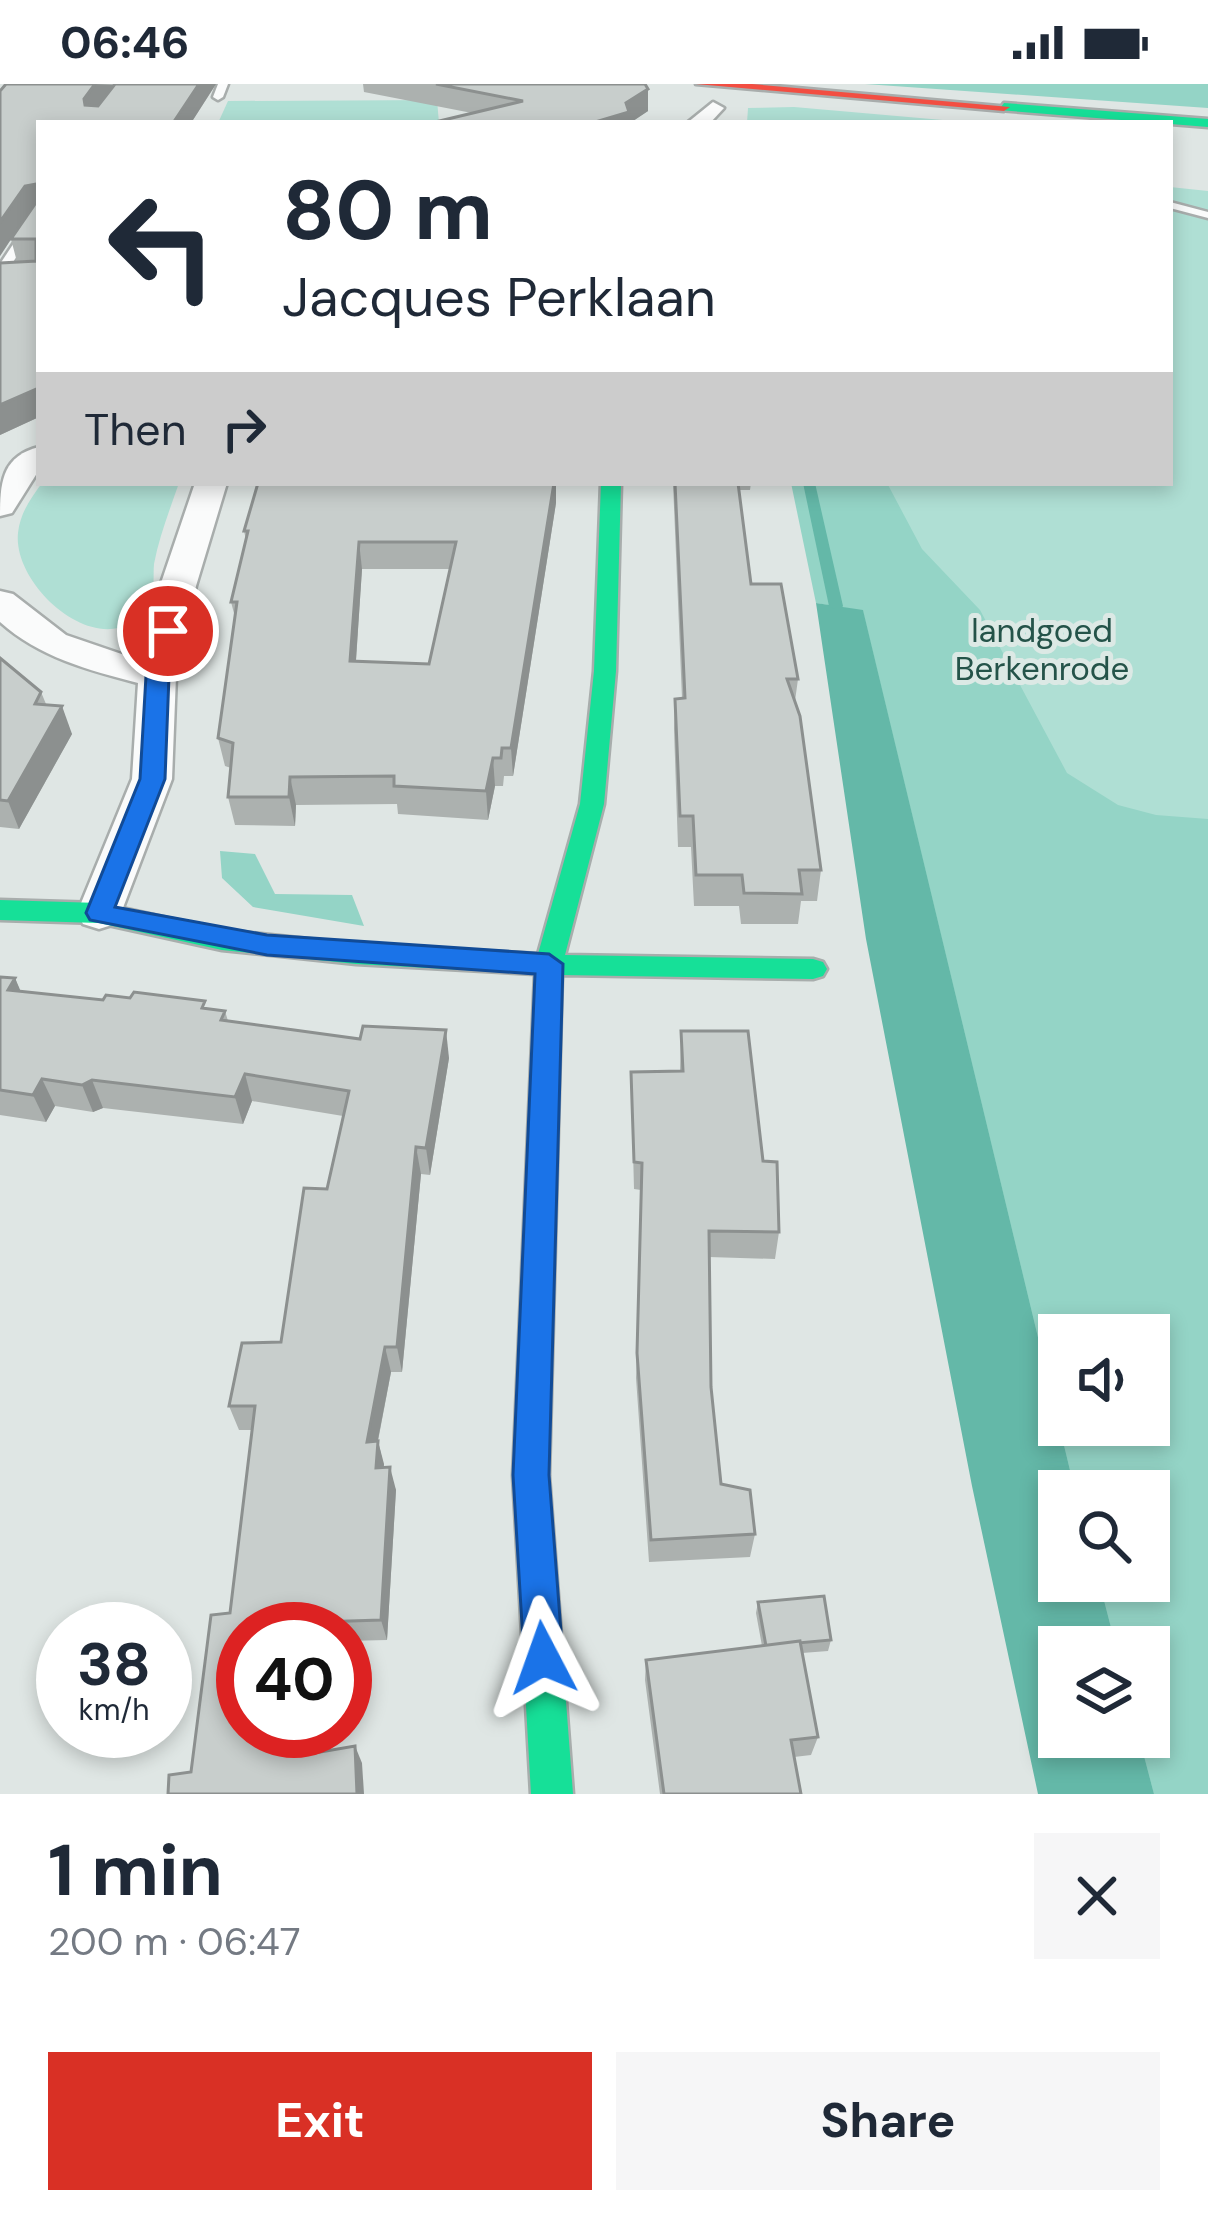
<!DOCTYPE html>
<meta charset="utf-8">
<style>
:root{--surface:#fff;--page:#f6f6f7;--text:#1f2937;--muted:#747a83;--accent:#d93025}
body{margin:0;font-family:"DM Sans",sans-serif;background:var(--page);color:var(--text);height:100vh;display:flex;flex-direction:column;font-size:45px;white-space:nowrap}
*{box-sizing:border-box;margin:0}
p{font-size:39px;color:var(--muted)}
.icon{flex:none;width:66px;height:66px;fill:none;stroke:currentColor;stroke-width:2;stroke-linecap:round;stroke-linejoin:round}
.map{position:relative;height:1710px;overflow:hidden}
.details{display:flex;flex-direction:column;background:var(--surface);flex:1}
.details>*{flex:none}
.top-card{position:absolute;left:36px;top:36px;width:1137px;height:366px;border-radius:0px;box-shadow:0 6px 18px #0003;background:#fff;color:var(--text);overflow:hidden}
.controls{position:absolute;left:1038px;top:1230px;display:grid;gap:24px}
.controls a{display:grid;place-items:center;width:132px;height:132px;border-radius:0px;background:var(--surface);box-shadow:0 6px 18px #0003;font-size:60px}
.speed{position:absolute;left:36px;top:1518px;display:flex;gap:24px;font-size:60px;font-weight:700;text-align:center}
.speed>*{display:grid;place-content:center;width:156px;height:156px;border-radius:50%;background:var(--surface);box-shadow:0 6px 18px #0003;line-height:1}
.speed small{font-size:30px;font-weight:400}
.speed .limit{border:18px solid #d22;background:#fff;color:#111}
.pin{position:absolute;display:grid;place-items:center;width:102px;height:102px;color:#fff;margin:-51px;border:6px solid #fff;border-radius:50%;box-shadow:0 3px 12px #0007}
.me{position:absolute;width:132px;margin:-66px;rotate:356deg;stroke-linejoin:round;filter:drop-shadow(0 0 9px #0008)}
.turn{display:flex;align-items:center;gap:42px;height:252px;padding:0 48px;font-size:54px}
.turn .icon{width:156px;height:156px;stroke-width:2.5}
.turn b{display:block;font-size:84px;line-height:102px}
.then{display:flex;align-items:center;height:114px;padding:0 48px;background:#0003;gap:24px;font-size:45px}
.round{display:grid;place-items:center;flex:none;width:126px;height:126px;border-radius:0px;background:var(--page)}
.head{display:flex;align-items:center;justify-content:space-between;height:204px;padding:0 48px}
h1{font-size:72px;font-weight:700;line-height:90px}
.primary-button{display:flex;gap:24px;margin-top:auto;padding:24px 48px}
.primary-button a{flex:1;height:138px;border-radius:0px;background:var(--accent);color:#fff;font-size:48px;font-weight:700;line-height:138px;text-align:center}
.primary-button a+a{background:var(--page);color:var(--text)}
.status{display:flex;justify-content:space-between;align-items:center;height:84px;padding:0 60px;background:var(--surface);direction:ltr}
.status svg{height:33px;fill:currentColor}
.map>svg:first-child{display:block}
</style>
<div class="status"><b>06:46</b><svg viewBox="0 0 49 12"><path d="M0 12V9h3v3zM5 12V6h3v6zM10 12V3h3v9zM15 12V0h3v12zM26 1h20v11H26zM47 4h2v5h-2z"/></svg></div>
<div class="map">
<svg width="1208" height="1710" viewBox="0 0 1208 1710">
<rect width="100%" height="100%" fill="#dfe6e4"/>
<g fill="#afdfd4" fill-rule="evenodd">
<path d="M437 16 439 39H218L228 17Z"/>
<path d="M794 23 977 39H747L748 24Z"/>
<path d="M1170 103 1208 107V1710H1130L1118 1653H1149V1563H1100L1086 1497H1149V1407H1068L1038 1264 832 399H1170ZM1059 1251H1149V1341H1059Z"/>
<path d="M42 399H179C170 425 159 453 154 480 153 491 155 507 150 517 112 589 12 507 18 449 20 429 31 414 42 399Z"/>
</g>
<g fill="#94d4c6" fill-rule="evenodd">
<path d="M865 0H1208V24Z"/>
<path d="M791 399H887L922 465 980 526 1067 689 1118 721 1156 731 1208 735V1710H1154L1139 1653H1149V1563H1116L1099 1497H1149V1407H1075L863 527 816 519ZM1059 1251H1149V1341H1059Z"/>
<path d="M220 767 255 770 275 810 352 811 364 842 253 823 222 794Z"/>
</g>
<path fill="#64b8a8" d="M816 519 863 526 1075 1407H1059V1497H1099L1116 1563H1059V1653H1139L1154 1710H1038L972 1402 866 855Z"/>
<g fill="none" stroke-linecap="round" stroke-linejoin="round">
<path fill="#64b8a8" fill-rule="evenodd" d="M803 399H815L843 522 841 525 836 526 829 522Z"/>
<g stroke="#a8adac" stroke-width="5">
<g id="lane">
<path d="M218 0H228L223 13 218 16 213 13Z"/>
<path d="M1170 118 1208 128V134L1170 124Z"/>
<path d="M39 126V138L4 192 0 193V180L35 127Z"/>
</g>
</g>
<g stroke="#a8adac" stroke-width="5">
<g id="street">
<path d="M713 18 724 24 710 39H687Z"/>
<path d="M39 363V386L12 429 0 432C0 399 2 372 39 363Z"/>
<path d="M195 399H227L196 502 176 592 172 695 121 829 115 840 99 845 83 840 77 829 132 695 138 599C88 586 39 573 0 538V507L13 510 66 551 142 577 160 502Z"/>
</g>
</g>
<g stroke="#a8adac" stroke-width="5">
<g id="fast">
<path d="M1004 19 1208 35V43L999 26Z"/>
<path d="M601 399H621L616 587 604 720 565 871 813 875 823 878 827 885 823 892 813 895 562 891 549 1392 573 1710H531L513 1392 535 890 356 880 222 866 99 839 0 836V816L99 819 222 846 356 860 538 870 580 720 594 587Z"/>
</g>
</g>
<g stroke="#a8adac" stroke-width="5">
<path id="jam" d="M696 0H752L1010 23 1004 27Z"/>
</g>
<use href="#lane" fill="#fafbfb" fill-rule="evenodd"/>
<use href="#street" fill="#fafbfb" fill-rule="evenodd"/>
<use href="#fast" fill="#16e098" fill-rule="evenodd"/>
<use href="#jam" fill="#f24e42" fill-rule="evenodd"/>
</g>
<g fill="#acb1af" fill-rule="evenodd">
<path d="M6 0H216L191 39H39V333L0 351 17 178 11 155 31 125 0 172V7Z"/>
<path d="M363 0H645L648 27 630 39H431L472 29 364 8Z"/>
<path d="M673 399H751L750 406H739L751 500 798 595 795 617 821 786 817 817H801L798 840H741L739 822H694L691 763H678L674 645 675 615 682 614Z"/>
<path d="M556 419 513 692H504L503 702H495L488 736 398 730 397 720 296 721 295 742 235 741 228 713 231 684 225 682 218 654 235 533 231 518 246 456 244 447ZM362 485H450L429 580 356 577Z"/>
<path d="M0 574 41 608 46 620 72 650 19 745 0 743Z"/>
<path d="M0 893 15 894 20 907 225 927 228 937 449 974 430 1091 421 1090 402 1288H391L378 1357 384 1383 396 1406 387 1556 345 1557V1545H243L320 1668 362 1679 191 1688 230 1529 252 1346H239L229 1322 281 1258 327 1105 343 1032 252 1017 243 1040 103 1024 93 1028 55 1022 46 1038 0 1031Z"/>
<path d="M681 947 763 1077 779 1148 775 1175 709 1173 711 1303 721 1400 755 1450 750 1473 649 1478 636 1294 641 1106 634 1105 631 988 680 987Z"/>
<path d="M758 1518 831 1556 828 1567 802 1569 818 1653 811 1671 794 1673 801 1710H660L645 1596 646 1576 762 1562 756 1529Z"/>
</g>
<g fill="#8c908f">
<path d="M95 0 113 1 89 37 84 15Z"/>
<path d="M199 0H216L191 39H173Z"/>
<path d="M648 5V27L630 39H592Z"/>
<path d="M36 100 39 112 0 172V138L25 102Z"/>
<path d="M39 304V333L0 351V321Z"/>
<path d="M554 399H556V419L513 692 511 664Z"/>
<path d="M359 458 362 485 354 605 350 577Z"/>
<path d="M62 622 72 650 19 745 8 717Z"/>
<path d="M493 674 495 702 488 736 486 707Z"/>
<path d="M290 693 296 721 295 742 289 713Z"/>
<path d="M15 894 27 922 8 906Z"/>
<path d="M446 946 449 974 430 1091 426 1064Z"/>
<path d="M245 990 252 1017 243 1040 235 1013Z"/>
<path d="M42 995 55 1022 46 1038 33 1011Z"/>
<path d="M92 996 103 1024 93 1028 82 1001Z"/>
<path d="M416 1063 421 1090 402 1288 397 1263Z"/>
<path d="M385 1263 391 1288 373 1381 367 1358Z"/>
<path d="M378 1357 384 1380 382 1407 376 1384Z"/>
<path d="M390 1383 396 1406 387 1556 381 1536Z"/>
<path d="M311 1647H321L318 1687 309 1670Z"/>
<path d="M355 1662 362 1679 364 1710H357Z"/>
</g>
<g fill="#c8cecc" stroke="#8c908f" stroke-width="3" fill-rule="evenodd">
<path d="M6 0H95L84 15 85 21 98 22 115 0H199L173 39H39V304L0 321V179L36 177V155H11L37 117 36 100 25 102 0 138V7Z"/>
<path d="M436 0H645L648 5 626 19 629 28 592 39H431L523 17Z"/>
<path d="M258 399H554L511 664H502L501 674H493L486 707 394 702V692L290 693 289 713H228L233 659 218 654 237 518H231L248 447H244ZM359 458H456L429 580 350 577Z"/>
<path d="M675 399H738L751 500H781L798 595H787L800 632 821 786H799L802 810 744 809 742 791H696L693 732H680L675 615 685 614Z"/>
<path d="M0 574 41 608 35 620 62 622 8 717 0 716Z"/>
<path d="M0 893 15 894 8 906 103 916 106 911 130 914 134 908 205 917 202 924 225 927 221 936 360 955 363 942 446 946 426 1064 416 1063 397 1263H385L367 1358 378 1357 376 1384 390 1383 381 1536 319 1538V1545H243V1647H311L309 1670 355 1662 357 1710H168L169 1691 191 1688 211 1531 230 1529 255 1322H229L242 1259 281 1258 304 1104 327 1105 349 1007 245 990 235 1013 92 996 82 1001 42 995 33 1011 0 1006Z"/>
<path d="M681 947H748L763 1077 777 1078 779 1148 709 1147 711 1303 721 1400 750 1406 755 1450 651 1456 637 1269 642 1079 634 1078 631 988 683 987Z"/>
<path d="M824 1512 831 1556 766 1562 758 1518Z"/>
<path d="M800 1557 818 1653 791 1656 801 1710H664L646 1576Z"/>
</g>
<path fill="#1a73e8" stroke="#114b97" stroke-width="3" d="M168 540 179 547 169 592 165 695 115 823 267 851 549 870 563 880 549 1391 563 1574 557 1587 543 1593 529 1587 524 1574 513 1391 535 890 267 871 90 836 86 829 140 695 146 592 157 547Z"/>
<g text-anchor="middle" stroke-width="10" stroke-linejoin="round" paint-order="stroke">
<g font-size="33" fill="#245349" stroke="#dce9e5">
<text x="1042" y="558">landgoed<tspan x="1042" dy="38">Berkenrode</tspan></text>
</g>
</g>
</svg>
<div class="controls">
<a><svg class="icon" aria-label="sound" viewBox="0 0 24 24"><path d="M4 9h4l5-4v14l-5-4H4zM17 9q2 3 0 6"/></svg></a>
<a><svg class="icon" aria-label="search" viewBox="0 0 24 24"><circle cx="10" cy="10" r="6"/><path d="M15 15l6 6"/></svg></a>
<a><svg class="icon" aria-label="layers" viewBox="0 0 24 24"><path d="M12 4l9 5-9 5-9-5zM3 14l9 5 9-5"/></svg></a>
</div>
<div class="speed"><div>38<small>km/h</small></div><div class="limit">40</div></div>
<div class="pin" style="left:168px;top:547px;background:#d93025"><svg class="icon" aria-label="arrive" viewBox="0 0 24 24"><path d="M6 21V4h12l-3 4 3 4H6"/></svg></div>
<svg class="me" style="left:543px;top:1574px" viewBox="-20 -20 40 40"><path d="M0-17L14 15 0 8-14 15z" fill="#1a73e8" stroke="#fff" stroke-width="4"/></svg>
<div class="top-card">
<div class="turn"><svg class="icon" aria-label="left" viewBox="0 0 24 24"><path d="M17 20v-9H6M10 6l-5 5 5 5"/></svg><div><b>80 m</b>Jacques Perklaan</div></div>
<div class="then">Then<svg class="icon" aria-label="right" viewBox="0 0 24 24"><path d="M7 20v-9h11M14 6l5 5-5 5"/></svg></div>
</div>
</div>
<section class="details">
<div class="head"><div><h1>1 min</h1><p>200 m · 06:47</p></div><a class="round"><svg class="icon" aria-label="close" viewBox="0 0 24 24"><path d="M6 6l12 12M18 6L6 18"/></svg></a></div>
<div class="primary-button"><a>Exit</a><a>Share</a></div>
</section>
